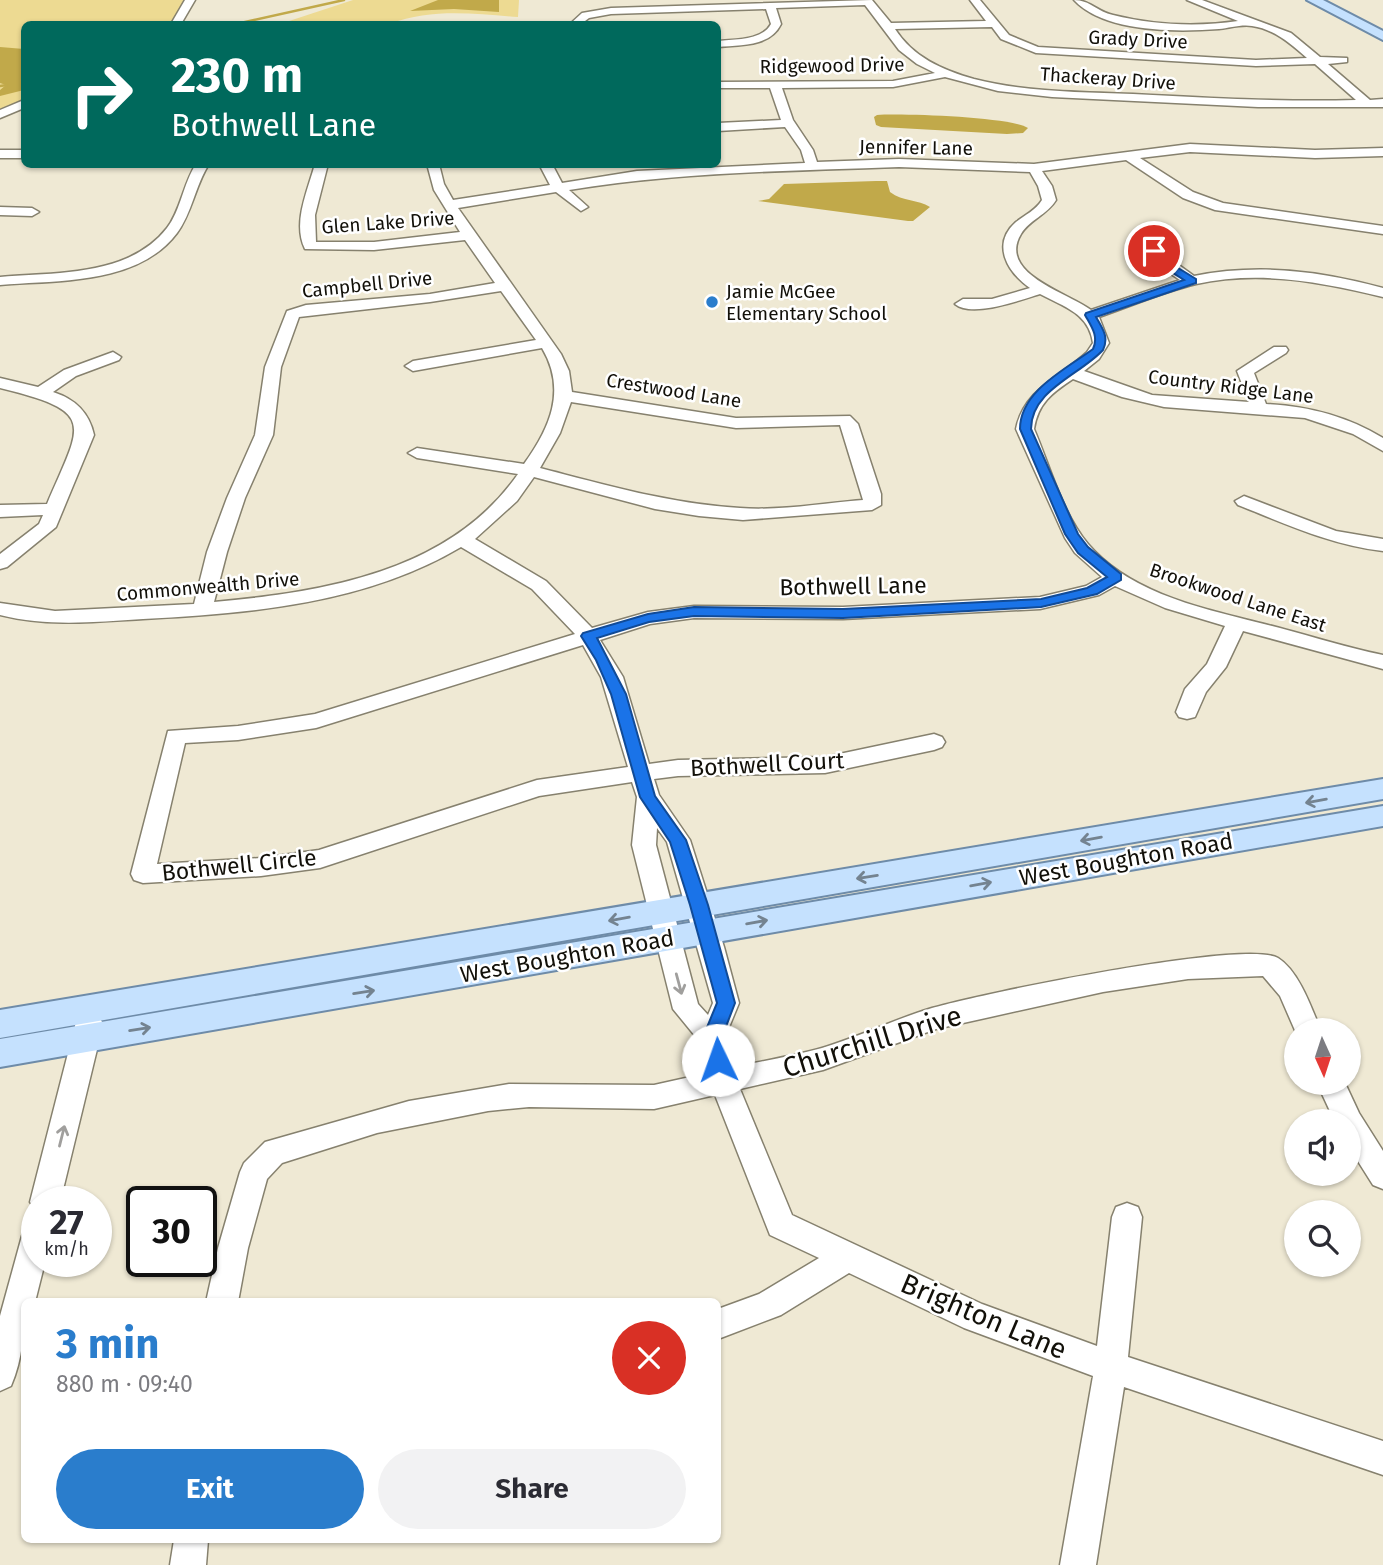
<!DOCTYPE html>
<meta charset="utf-8">
<style>
:root{--surface:#fff;--page:#f2f2f3;--text:#2b2b33;--muted:#7c7c81;--accent:#2a7dcc}
body{margin:0;font-family:"Fira Sans",sans-serif;background:var(--page);color:var(--text);height:100vh;display:flex;flex-direction:column;font-size:26px;white-space:nowrap}
*{box-sizing:border-box;margin:0}
p{font-size:23px;color:var(--muted)}
.icon{flex:none;width:38px;height:38px;fill:none;stroke:currentColor;stroke-width:2;stroke-linecap:round;stroke-linejoin:round}
.map{position:relative;flex:1;overflow:hidden}
.details{position:absolute;left:21px;top:1298px;width:700px;height:245px;display:flex;flex-direction:column;background:var(--surface);border-radius:10px;box-shadow:0 2px 5px #0004}
.details>*{flex:none}
.banner{position:absolute;left:21px;top:21px;width:700px;height:147px;border-radius:10px;box-shadow:0 2px 5px #0004;background:#00695c;color:#fff;overflow:hidden}
.needle{width:46px;rotate:177deg}
.tools{position:absolute;left:1284px;top:1018px;display:grid;gap:14px}
.tools a{display:grid;place-items:center;width:77px;height:77px;border-radius:50%;background:var(--surface);box-shadow:0 2px 5px #0004;font-size:35px}
.speed{position:absolute;left:21px;top:1186px;display:flex;gap:14px;font-size:35px;font-weight:700;text-align:center}
.speed>*{display:grid;place-content:center;width:91px;height:91px;border-radius:50%;background:var(--surface);box-shadow:0 2px 5px #0004;line-height:1}
.speed small{font-size:18px;font-weight:400}
.speed .limit{border:4px solid #111;border-radius:10px;background:#fff;color:#111}
.pin{position:absolute;display:grid;place-items:center;width:60px;height:60px;color:#fff;margin:-30px;border:4px solid #fff;border-radius:50%;box-shadow:0 2px 7px #0007}
.me{position:absolute;width:77px;margin:-38px;rotate:357deg;stroke-linejoin:round;filter:drop-shadow(0 0 5px #0008)}
.turn{display:flex;align-items:center;gap:24px;height:147px;padding:0 35px;font-size:32px}
.turn .icon{width:91px;height:91px;stroke-width:2.5}
.turn b{display:block;font-size:49px;line-height:60px}
.round{display:grid;place-items:center;flex:none;width:74px;height:74px;border-radius:37px;background:var(--page)}
.headline{display:flex;align-items:center;justify-content:space-between;height:119px;padding:0 35px}
h1{font-size:42px;font-weight:700;line-height:52px;color:var(--accent)}
.button{display:flex;gap:14px;margin-top:auto;padding:14px 35px}
.button a{flex:1;height:80px;border-radius:42px;background:var(--accent);color:#fff;font-size:28px;font-weight:700;line-height:80px;text-align:center}
.button a+a{background:var(--page);color:var(--text)}
.map>svg:first-child{display:block}
</style>
<div class="map">
<svg width="1383" height="1565" viewBox="0 0 1383 1565">
<rect width="100%" height="100%" fill="#efe9d4"/>
<g fill="#edda92">
<path d="M0 0H185L172 24H24V101L0 111Z"/>
<path d="M353 0H519L518 17C475 14 431 8 390 24H280Z"/>
</g>
<g fill="#c1a94a">
<path d="M438 0H499V12L454 9 410 11Z"/>
<path d="M0 47 24 49V90L0 96V90L6 85 0 83Z"/>
<path d="M877 115C900 113 1013 117 1028 128L1023 133 1007 134 881 127 876 125 874 117Z"/>
<path d="M876 181H887L890 192C903 202 918 199 930 207L913 221H908L758 201 769 199 784 184Z"/>
</g>
<g fill="none" stroke-linecap="round" stroke-linejoin="round">
<g stroke="#c1a94a" stroke-width="2.5">
<path d="M236 24 344 0"/>
<path d="M0 86 7 85"/>
</g>
<g stroke="#86816e" stroke-width="3">
<g id="minor">
<path d="M185 0H195L181 24H171Z"/>
<path d="M872 0 891 23 986 21 970 0H980L1009 35 1038 47 1256 60 1307 58C1291 44 1274 29 1252 26 1242 24 1229 28 1219 29 1177 32 1105 33 1074 0 1090 0 1098 12 1113 15 1153 25 1198 27 1238 21L1187 0H1202L1291 33 1320 57 1347 58V62L1328 64 1370 100 1383 99V107H1258L1052 97 998 91 945 77 893 87 782 88 793 120 813 150 817 162 899 159 1034 164 1190 144 1315 150 1383 148V156L1315 158 1190 152 1140 158 1193 192 1223 203 1383 226V234L1215 210 1183 198 1126 160 1042 171 1052 186 1056 200C1047 215 1029 220 1021 234 997 274 1069 293 1091 310L1180 280 1153 262 1147 251 1154 247 1194 276C1259 263 1320 271 1383 288V297C1321 282 1260 270 1196 284 1163 292 1131 306 1099 317L1109 343 1099 359 1084 371 1152 395 1249 402 1237 371 1274 347H1286L1288 350 1286 353 1254 373 1266 404C1308 406 1347 416 1383 438V451L1353 434 1305 418 1164 407 1122 397 1073 379C1052 393 1038 403 1034 429 1050 466 1062 513 1088 544 1134 598 1216 611 1280 628 1314 637 1348 648 1383 655V669L1243 631 1226 667 1206 692 1195 717 1187 719 1179 717 1176 712 1185 689 1207 664 1225 626 1165 608 1115 586 1099 595 1040 609 843 619 694 618 650 624 600 640 623 677 649 764 678 760 825 757 934 734 942 737 945 742 942 747 934 750 825 773 678 776 654 779 659 795 690 840 724 947 739 1003 725 1037 734 1067C763 1061 793 1056 822 1048 859 1037 895 1019 932 1008 979 994 1246 939 1278 958 1299 971 1312 1009 1321 1031H1297V1035L1280 996 1263 976 1188 979 1103 992 936 1029 823 1070 740 1089 792 1215 982 1304 1097 1346 1112 1217 1116 1207 1127 1203 1138 1207 1142 1217 1128 1357 1383 1441V1475L1124 1387 1096 1565H1060L1093 1376 964 1328 849 1273 781 1315 718 1339V1309L759 1294 819 1258 770 1235 715 1095 654 1109 529 1107 488 1111 377 1133 282 1163 267 1179 248 1248 238 1302H206L218 1248 240 1172 244 1163 265 1142 409 1101 509 1084 654 1085 708 1073 700 1042 673 1009 632 845 637 797 632 782 539 796 320 868 261 876 143 883 134 880 131 874 168 731 238 726 315 714 575 634 532 589 461 547C365 604 252 613 143 619 94 622 48 627 0 615V603L55 611 194 604 207 552 227 498 255 435 265 367 287 311 306 305 430 294 495 283 465 240 374 250 305 249C292 223 308 190 315 164H328L315 215 316 242H374L460 232 434 190 427 164H439L444 184 453 200 550 185 539 164H552L562 183 637 171 805 163 801 150 785 127 718 131V123L781 120 770 88H718V82L893 81 935 73 917 64 899 50 865 5 776 8 781 24C770 47 740 45 718 47V41C734 39 762 41 771 24L766 9 611 14 589 18 581 24H570L582 13 611 8ZM992 27 1001 39 1036 53 1256 66 1315 64 1356 100C1282 102 1207 98 1133 94 1080 92 1025 92 974 79 942 70 913 57 895 29ZM899 167 1030 172 1038 186 1042 200C1036 210 1025 215 1016 222 991 244 1007 272 1030 288L992 299H963L955 304C972 318 1021 300 1040 294 1064 307 1089 313 1093 343L1087 352C1060 377 1024 389 1016 429L1065 538 1075 553 1102 577 1086 586 1040 597 843 607 694 606 648 612 592 628 546 581 475 539 517 501 534 477 655 509 699 516 743 520 872 510 881 505V494L858 424 850 416 736 418 572 392 569 371 561 354 458 208 556 192 581 211 588 207 569 190C679 172 788 171 899 167ZM501 291 536 340 413 361 405 366 413 371 542 348C567 390 550 428 524 464L417 448 408 453 417 458 518 474C450 572 324 592 214 602L227 552 245 498 273 435 281 367 299 317 430 302ZM571 402 736 428 840 425 863 500C823 503 780 511 740 508 671 504 606 485 540 468L560 433ZM583 645 601 677 628 767 537 780 319 850 261 858 157 864 185 743 238 740 316 728ZM657 828 667 842 713 1003 708 1015 698 1004 656 845Z"/>
<path d="M24 100V108L0 118V110Z"/>
<rect x="0" y="150" width="24" height="8"/>
<path d="M196 164H209C195 186 192 213 177 233 138 285 58 280 0 285V277C55 272 129 277 167 228 181 210 183 184 196 164Z"/>
<path d="M0 207 32 208 39 212 32 216 0 215Z"/>
<path d="M113 352 121 357 119 360 76 376 53 392C75 399 89 412 94 435L56 527 7 567 0 569V554L39 524 43 515 0 517V505L47 504C82 422 98 412 0 388V378L38 387 64 370Z"/>
<path d="M1244 496 1336 531 1383 539V551C1331 545 1286 524 1238 505L1235 501Z"/>
<path d="M89 1011 98 1014 102 1022 100 1037 60 1202H37V1212L30 1202 76 1022 80 1014Z"/>
<path d="M1317 1083H1345L1359 1113 1383 1151V1189L1373 1185 1349 1147V1122H1335Z"/>
<path d="M37 1222V1262H45L35 1302H24C24 1332 23 1358 11 1386L0 1391V1316L22 1236 26 1226Z"/>
<path d="M174 1540H208L206 1565H170Z"/>
</g>
</g>
<g stroke="#6e8ba8" stroke-width="4">
<g id="major">
<path d="M1307 0H1323L1383 31V40Z"/>
<path d="M1383 779V799L0 1038V1010Z"/>
<path d="M1383 806V826L0 1067V1039Z"/>
</g>
</g>
<use href="#minor" fill="#fff" fill-rule="evenodd"/>
<use href="#major" fill="#c5e1fe" fill-rule="evenodd"/>
</g>
<defs><path id="oneway-shaft" d="M-6 0H5M1.5-3L5.5 0L1.5 3" fill="none" stroke-width="1.6" stroke-linecap="round" stroke-linejoin="round" transform="scale(1.75)"/></defs>
<g stroke="#748390">
<use href="#oneway-shaft" transform="translate(1316 801) rotate(170)"/>
<use href="#oneway-shaft" transform="translate(1091 839) rotate(170)"/>
<use href="#oneway-shaft" transform="translate(867 877) rotate(171)"/>
<use href="#oneway-shaft" transform="translate(981 884) rotate(-10)"/>
<use href="#oneway-shaft" transform="translate(619 919) rotate(170)"/>
<use href="#oneway-shaft" transform="translate(757 922) rotate(-10)"/>
<use href="#oneway-shaft" transform="translate(364 992) rotate(-9)"/>
<use href="#oneway-shaft" transform="translate(140 1029) rotate(-9)"/>
</g>
<g stroke="#a09f9d">
<use href="#oneway-shaft" transform="translate(679 984) rotate(75)"/>
<use href="#oneway-shaft" transform="translate(62 1136) rotate(-76)"/>
</g>
<path fill="#1a73e8" stroke="#114b97" stroke-width="2" d="M1151 249H1158L1162 258 1196 279V283L1096 317C1103 329 1109 337 1103 350 1080 375 1031 390 1031 429L1078 534 1088 547 1121 574V580L1097 594 1041 607 843 618 694 616 649 622 597 638 626 694 655 796 686 840 708 905 735 1003 722 1037 728 1060 725 1065 718 1068 711 1065 703 1037 717 1003 690 905 670 842 640 797 611 694 596 660 581 636 583 633 648 614 694 607 843 609 1041 599 1087 588 1107 577 1078 553 1065 534 1020 429C1020 391 1066 369 1093 349 1099 336 1091 326 1085 315L1086 313 1184 280 1154 261Z"/>
<circle fill="#2a7dcc" stroke="#fff" stroke-width="2.5" cx="712" cy="302" r="7"/>
<g text-anchor="middle" stroke-width="5" stroke-linejoin="round" paint-order="stroke">
<g font-size="19" fill="#121009" stroke="#fff">
<text transform="translate(1138 39) rotate(3)" y="7">Grady Drive</text>
<text transform="translate(832 65) rotate(-1)" y="7">Ridgewood Drive</text>
<text transform="translate(1108 78) rotate(4)" y="7">Thackeray Drive</text>
<text transform="translate(916 147) rotate(1)" y="7">Jennifer Lane</text>
<text transform="translate(388 222) rotate(-4)" y="7">Glen Lake Drive</text>
<text transform="translate(367 284) rotate(-6)" y="7">Campbell Drive</text>
<text transform="translate(1231 386) rotate(7)" y="7">Country Ridge Lane</text>
<text transform="translate(674 390) rotate(9)" y="7">Crestwood Lane</text>
<text transform="translate(208 586) rotate(-5)" y="7">Commonwealth Drive</text>
<text transform="translate(1238 597) rotate(18)" y="7">Brookwood Lane East</text>
</g>
<g font-size="19" fill="#121009" stroke="#fff" text-anchor="start">
<text x="726" y="298">Jamie McGee<tspan x="726" dy="22">Elementary School</tspan></text>
</g>
<g font-size="23" fill="#121009" stroke="#fff">
<text transform="translate(853 586) rotate(-1)" y="8">Bothwell Lane</text>
<text transform="translate(767 764) rotate(-3)" y="8">Bothwell Court</text>
<text transform="translate(1126 859) rotate(-10)" y="8">West Boughton Road</text>
<text transform="translate(239 865) rotate(-6)" y="8">Bothwell Circle</text>
<text transform="translate(567 956) rotate(-10)" y="8">West Boughton Road</text>
</g>
<g font-size="28" fill="#121009" stroke="#fff">
<text transform="translate(872 1041) rotate(-17)" y="10">Churchill Drive</text>
<text transform="translate(984 1316) rotate(23)" y="10">Brighton Lane</text>
</g>
</g>
</svg>
<div class="tools">
<a><svg class="needle" viewBox="-14 -14 28 28"><path d="M0-13l5 13h-10z" fill="#e53935"/><path d="M0 13l5-13h-10z" fill="#7c7c81"/></svg></a>
<a><svg class="icon" aria-label="sound" viewBox="0 0 24 24"><path d="M4 9h4l5-4v14l-5-4H4zM17 9q2 3 0 6"/></svg></a>
<a><svg class="icon" aria-label="search" viewBox="0 0 24 24"><circle cx="10" cy="10" r="6"/><path d="M15 15l6 6"/></svg></a>
</div>
<div class="speed"><div>27<small>km/h</small></div><div class="limit">30</div></div>
<div class="pin" style="left:1154px;top:251px;background:#d93025"><svg class="icon" aria-label="arrive" viewBox="0 0 24 24"><path d="M6 21V4h12l-3 4 3 4H6"/></svg></div>
<svg class="me" style="left:718px;top:1060px" viewBox="-20 -20 40 40"><circle r="19" fill="#fff"/><path d="M0-13L10 11 0 6-10 11z" fill="#1a73e8"/></svg>
<div class="banner">
<div class="turn"><svg class="icon" aria-label="right" viewBox="0 0 24 24"><path d="M7 20v-9h11M14 6l5 5-5 5"/></svg><div><b>230 m</b>Bothwell Lane</div></div>
</div>
<section class="details">
<div class="headline"><div><h1>3 min</h1><p>880 m · 09:40</p></div><a class="round" style="background:#d93025;color:#fff"><svg class="icon" aria-label="close" viewBox="0 0 24 24"><path d="M6 6l12 12M18 6L6 18"/></svg></a></div>
<div class="button"><a>Exit</a><a>Share</a></div>
</section>
</div>
